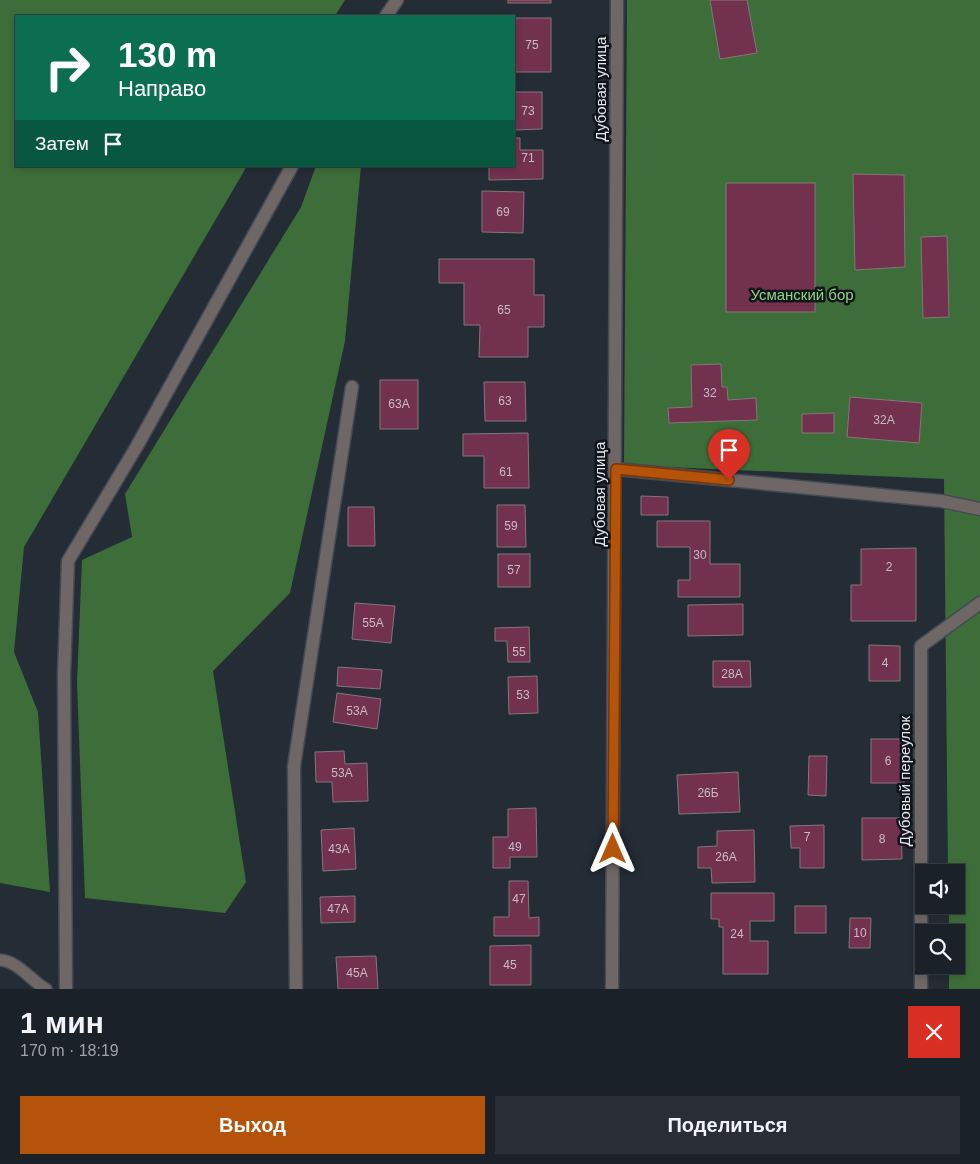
<!DOCTYPE html>
<html lang="ru">
<meta charset="utf-8">
<style>
:root{--surface:#1b2128;--page:#282e34;--text:#f1f3f6;--muted:#a0a3a8;--line:#393e45;--accent:#b45309}
body{margin:0;font-family:Helvetica,sans-serif;background:var(--page);color:var(--text);height:100vh;display:flex;flex-direction:column;font-size:19px;white-space:nowrap}
*{box-sizing:border-box;margin:0}
p{font-size:16px;color:var(--muted)}
.icon{flex:none;width:28px;height:28px;fill:none;stroke:currentColor;stroke-width:2;stroke-linecap:round;stroke-linejoin:round}
.map{position:relative;height:989px;overflow:hidden}
.panel{display:flex;flex-direction:column;background:var(--surface);flex:1}
.panel>*{flex:none}
.hud{position:absolute;left:15px;top:15px;width:500px;height:152px;border-radius:0px;box-shadow:0 2px 8px #0003,0 0 0 1px var(--line);background:#0b6e4f;color:#fff;overflow:hidden}
.fabs{position:absolute;left:915px;top:864px;display:grid;gap:10px}
.fabs a{display:grid;place-items:center;width:50px;height:50px;border-radius:0px;background:var(--surface);box-shadow:0 2px 8px #0003,0 0 0 1px var(--line);font-size:25px}
.pin{position:absolute;display:grid;place-items:center;width:42px;height:42px;color:#fff;margin:-51px -21px;border-radius:50% 50% 50% 0;rotate:-45deg;box-shadow:0 0 5px #0007}
.pin .icon{rotate:45deg}
.me{position:absolute;width:55px;margin:-28px;rotate:0deg;stroke-linejoin:round;filter:drop-shadow(0 0 4px #0008)}
.turn{display:flex;align-items:center;gap:18px;height:105px;padding:0 20px;font-size:22px}
.turn .icon{width:65px;height:65px;stroke-width:2.5}
.turn b{display:block;font-size:35px;line-height:42px}
.then{display:flex;align-items:center;height:48px;padding:0 20px;background:#0003;gap:10px;font-size:19px}
.round{display:grid;place-items:center;flex:none;width:52px;height:52px;border-radius:0px;background:var(--page)}
.summary{display:flex;align-items:center;justify-content:space-between;height:85px;padding:0 20px}
h1{font-size:30px;font-weight:600;line-height:38px}
.cta{display:flex;gap:10px;margin-top:auto;padding:10px 20px}
.cta a{flex:1;height:58px;border-radius:0px;background:var(--accent);color:#fff;font-size:20px;font-weight:600;line-height:58px;text-align:center}
.cta a+a{background:var(--page);color:var(--text)}
.map>svg:first-child{display:block}
</style>
<div class="map">
<svg width="980" height="989" viewBox="0 0 980 989">
<rect width="100%" height="100%" fill="#242c35"/>
<g fill="#3d6e39">
<path d="M0 0H345L335 16H16V166H247L24 547 14 652 38 712 50 892 0 883Z"/>
<path d="M627 0H980V989H949V965H956V932H949V905H956V872H948L944 479 624 465Z"/>
<path d="M316 166H361L345 341 290 593 213 671 246 882 225 913 85 898 77 683 82 560 132 537 125 494 301 207Z"/>
</g>
<g fill="#72314d" stroke="#84767b">
<rect x="508" y="0" width="43" height="3"/>
<path d="M710 0H747L757 53 720 59Z"/>
<rect x="514" y="18" width="37" height="54"/>
<path d="M514 92H542V129L514 130Z"/>
<path d="M514 138H520V150H543V179L489 180V166H514Z"/>
<path d="M853 174 904 175 905 267 855 270Z"/>
<rect x="726" y="183" width="89" height="129"/>
<path d="M482 191 524 192 523 233 482 232Z"/>
<path d="M947 236 949 317 923 318 921 237Z"/>
<path d="M439 259H534V295H544V327H528V357H479L480 325H464V283H439Z"/>
<path d="M721 364 722 387H727L728 400 756 398 757 420 669 423 668 408 692 407 691 365Z"/>
<rect x="380" y="380" width="38" height="49"/>
<path d="M484 382H525L526 421H485Z"/>
<path d="M850 397 922 403 919 443 847 437Z"/>
<path d="M834 413V433H802V414Z"/>
<path d="M528 433 529 488H484V456H463V434Z"/>
<path d="M641 496 668 497V515H641Z"/>
<path d="M497 505H525L526 547H497Z"/>
<path d="M348 507H374L375 546H348Z"/>
<path d="M657 521H710V564H740V597H678V580H690V547H657Z"/>
<path d="M916 548V621H851V585H861V549Z"/>
<rect x="498" y="554" width="32" height="33"/>
<path d="M355 603 395 606 391 643 352 639Z"/>
<path d="M743 604V635L688 636V605Z"/>
<path d="M529 627 530 662H508L507 641H495V628Z"/>
<path d="M869 645 900 646V681H869Z"/>
<path d="M713 661H750L751 687H713Z"/>
<path d="M338 667 382 670 380 689 337 686Z"/>
<path d="M537 676 538 713 509 714 508 677Z"/>
<path d="M337 693 381 699 377 729 333 722Z"/>
<rect x="871" y="739" width="33" height="44"/>
<path d="M344 751 345 764 367 763 368 801 333 802 332 782H316L315 752Z"/>
<path d="M809 756H827L826 796 808 795Z"/>
<path d="M738 772 740 812 679 814 677 775Z"/>
<path d="M536 808 537 857H510V868H493V837H508V809Z"/>
<path d="M862 818H901L902 859 862 860Z"/>
<path d="M824 825V868H800V848H791L790 826Z"/>
<path d="M354 828 356 869 323 871 321 830Z"/>
<path d="M754 830 755 882 712 883 711 868H698V847L717 846V831Z"/>
<path d="M509 881H528L529 918 539 917V936H494V917H509Z"/>
<path d="M711 893H774V921H750V941H768V974H723V927H719V919H711Z"/>
<path d="M355 896V922L321 923 320 897Z"/>
<rect x="795" y="906" width="31" height="27"/>
<path d="M850 918H871L870 948H849Z"/>
<path d="M531 945V985H490V946Z"/>
<path d="M376 956 378 989H338L336 957Z"/>
</g>
<g fill="none" stroke-linecap="round" stroke-linejoin="round">
<g stroke="#434a53" stroke-width="14">
<path id="service" d="M0 960C18 961 31 981 46 989"/>
</g>
<g stroke="#434a53" stroke-width="15">
<g id="minor">
<path d="M386 16 397 0"/>
<path d="M616 469 941 501 980 509"/>
<path d="M66 989 64 675 68 561 137 446 292 166"/>
<path d="M296 989 294 766 352 387"/>
<path d="M921 989V646L980 603"/>
</g>
</g>
<g stroke="#434a53" stroke-width="15">
<path id="tertiary" d="M612 989 617 0"/>
</g>
<use href="#service" stroke="#6e6766" stroke-width="11"/>
<use href="#minor" stroke="#6e6766" stroke-width="12"/>
<use href="#tertiary" stroke="#6e6766" stroke-width="12"/>
</g>
<g fill="none" stroke-linecap="round" stroke-linejoin="round">
<g stroke="#753606" stroke-width="12">
<path id="route" d="M613 849 616 469 729 480"/>
</g>
<use href="#route" stroke="#b45309" stroke-width="9"/>
</g>
<g text-anchor="middle" stroke-width="5" stroke-linejoin="round" paint-order="stroke">
<g font-size="12" fill="#c8bbc6">
<text x="532" y="49">75</text>
<text x="528" y="115">73</text>
<text x="528" y="162">71</text>
<text x="503" y="216">69</text>
<text x="504" y="314">65</text>
<text x="710" y="397">32</text>
<text x="505" y="405">63</text>
<text x="399" y="408">63А</text>
<text x="884" y="424">32А</text>
<text x="506" y="476">61</text>
<text x="511" y="530">59</text>
<text x="700" y="559">30</text>
<text x="889" y="571">2</text>
<text x="514" y="574">57</text>
<text x="373" y="627">55А</text>
<text x="519" y="656">55</text>
<text x="885" y="667">4</text>
<text x="732" y="678">28А</text>
<text x="523" y="699">53</text>
<text x="357" y="715">53А</text>
<text x="888" y="765">6</text>
<text x="342" y="777">53А</text>
<text x="708" y="797">26Б</text>
<text x="807" y="841">7</text>
<text x="882" y="843">8</text>
<text x="515" y="851">49</text>
<text x="339" y="853">43А</text>
<text x="726" y="861">26А</text>
<text x="519" y="903">47</text>
<text x="338" y="913">47А</text>
<text x="860" y="937">10</text>
<text x="737" y="938">24</text>
<text x="510" y="969">45</text>
<text x="357" y="977">45А</text>
</g>
<g font-size="15" fill="#e4e9ef" stroke="#111418">
<text transform="translate(601 89) rotate(-90)" y="5">Дубовая улица</text>
<text transform="translate(600 494) rotate(-90)" y="5">Дубовая улица</text>
<text transform="translate(905 781) rotate(-90)" y="5">Дубовый переулок</text>
</g>
<g font-size="15" fill="#8ed488" stroke="#111418">
<text x="802" y="300">Усманский бор</text>
</g>
</g>
</svg>
<div class="fabs">
<a><svg class="icon" aria-label="sound" viewBox="0 0 24 24"><path d="M4 9h4l5-4v14l-5-4H4zM17 9q2 3 0 6"/></svg></a>
<a><svg class="icon" aria-label="search" viewBox="0 0 24 24"><circle cx="10" cy="10" r="6"/><path d="M15 15l6 6"/></svg></a>
</div>
<div class="pin" style="left:729px;top:480px;background:#d93025"><svg class="icon" aria-label="arrive" viewBox="0 0 24 24"><path d="M6 21V4h12l-3 4 3 4H6"/></svg></div>
<svg class="me" style="left:613px;top:849px" viewBox="-20 -20 40 40"><path d="M0-17L14 15 0 8-14 15z" fill="#b45309" stroke="#fff" stroke-width="4"/></svg>
<div class="hud">
<div class="turn"><svg class="icon" aria-label="right" viewBox="0 0 24 24"><path d="M7 20v-9h11M14 6l5 5-5 5"/></svg><div><b>130 m</b>Направо</div></div>
<div class="then">Затем<svg class="icon" aria-label="arrive" viewBox="0 0 24 24"><path d="M6 21V4h12l-3 4 3 4H6"/></svg></div>
</div>
</div>
<section class="panel">
<div class="summary"><div><h1>1 мин</h1><p>170 m · 18:19</p></div><a class="round" style="background:#d93025;color:#fff"><svg class="icon" aria-label="close" viewBox="0 0 24 24"><path d="M6 6l12 12M18 6L6 18"/></svg></a></div>
<div class="cta"><a>Выход</a><a>Поделиться</a></div>
</section>
